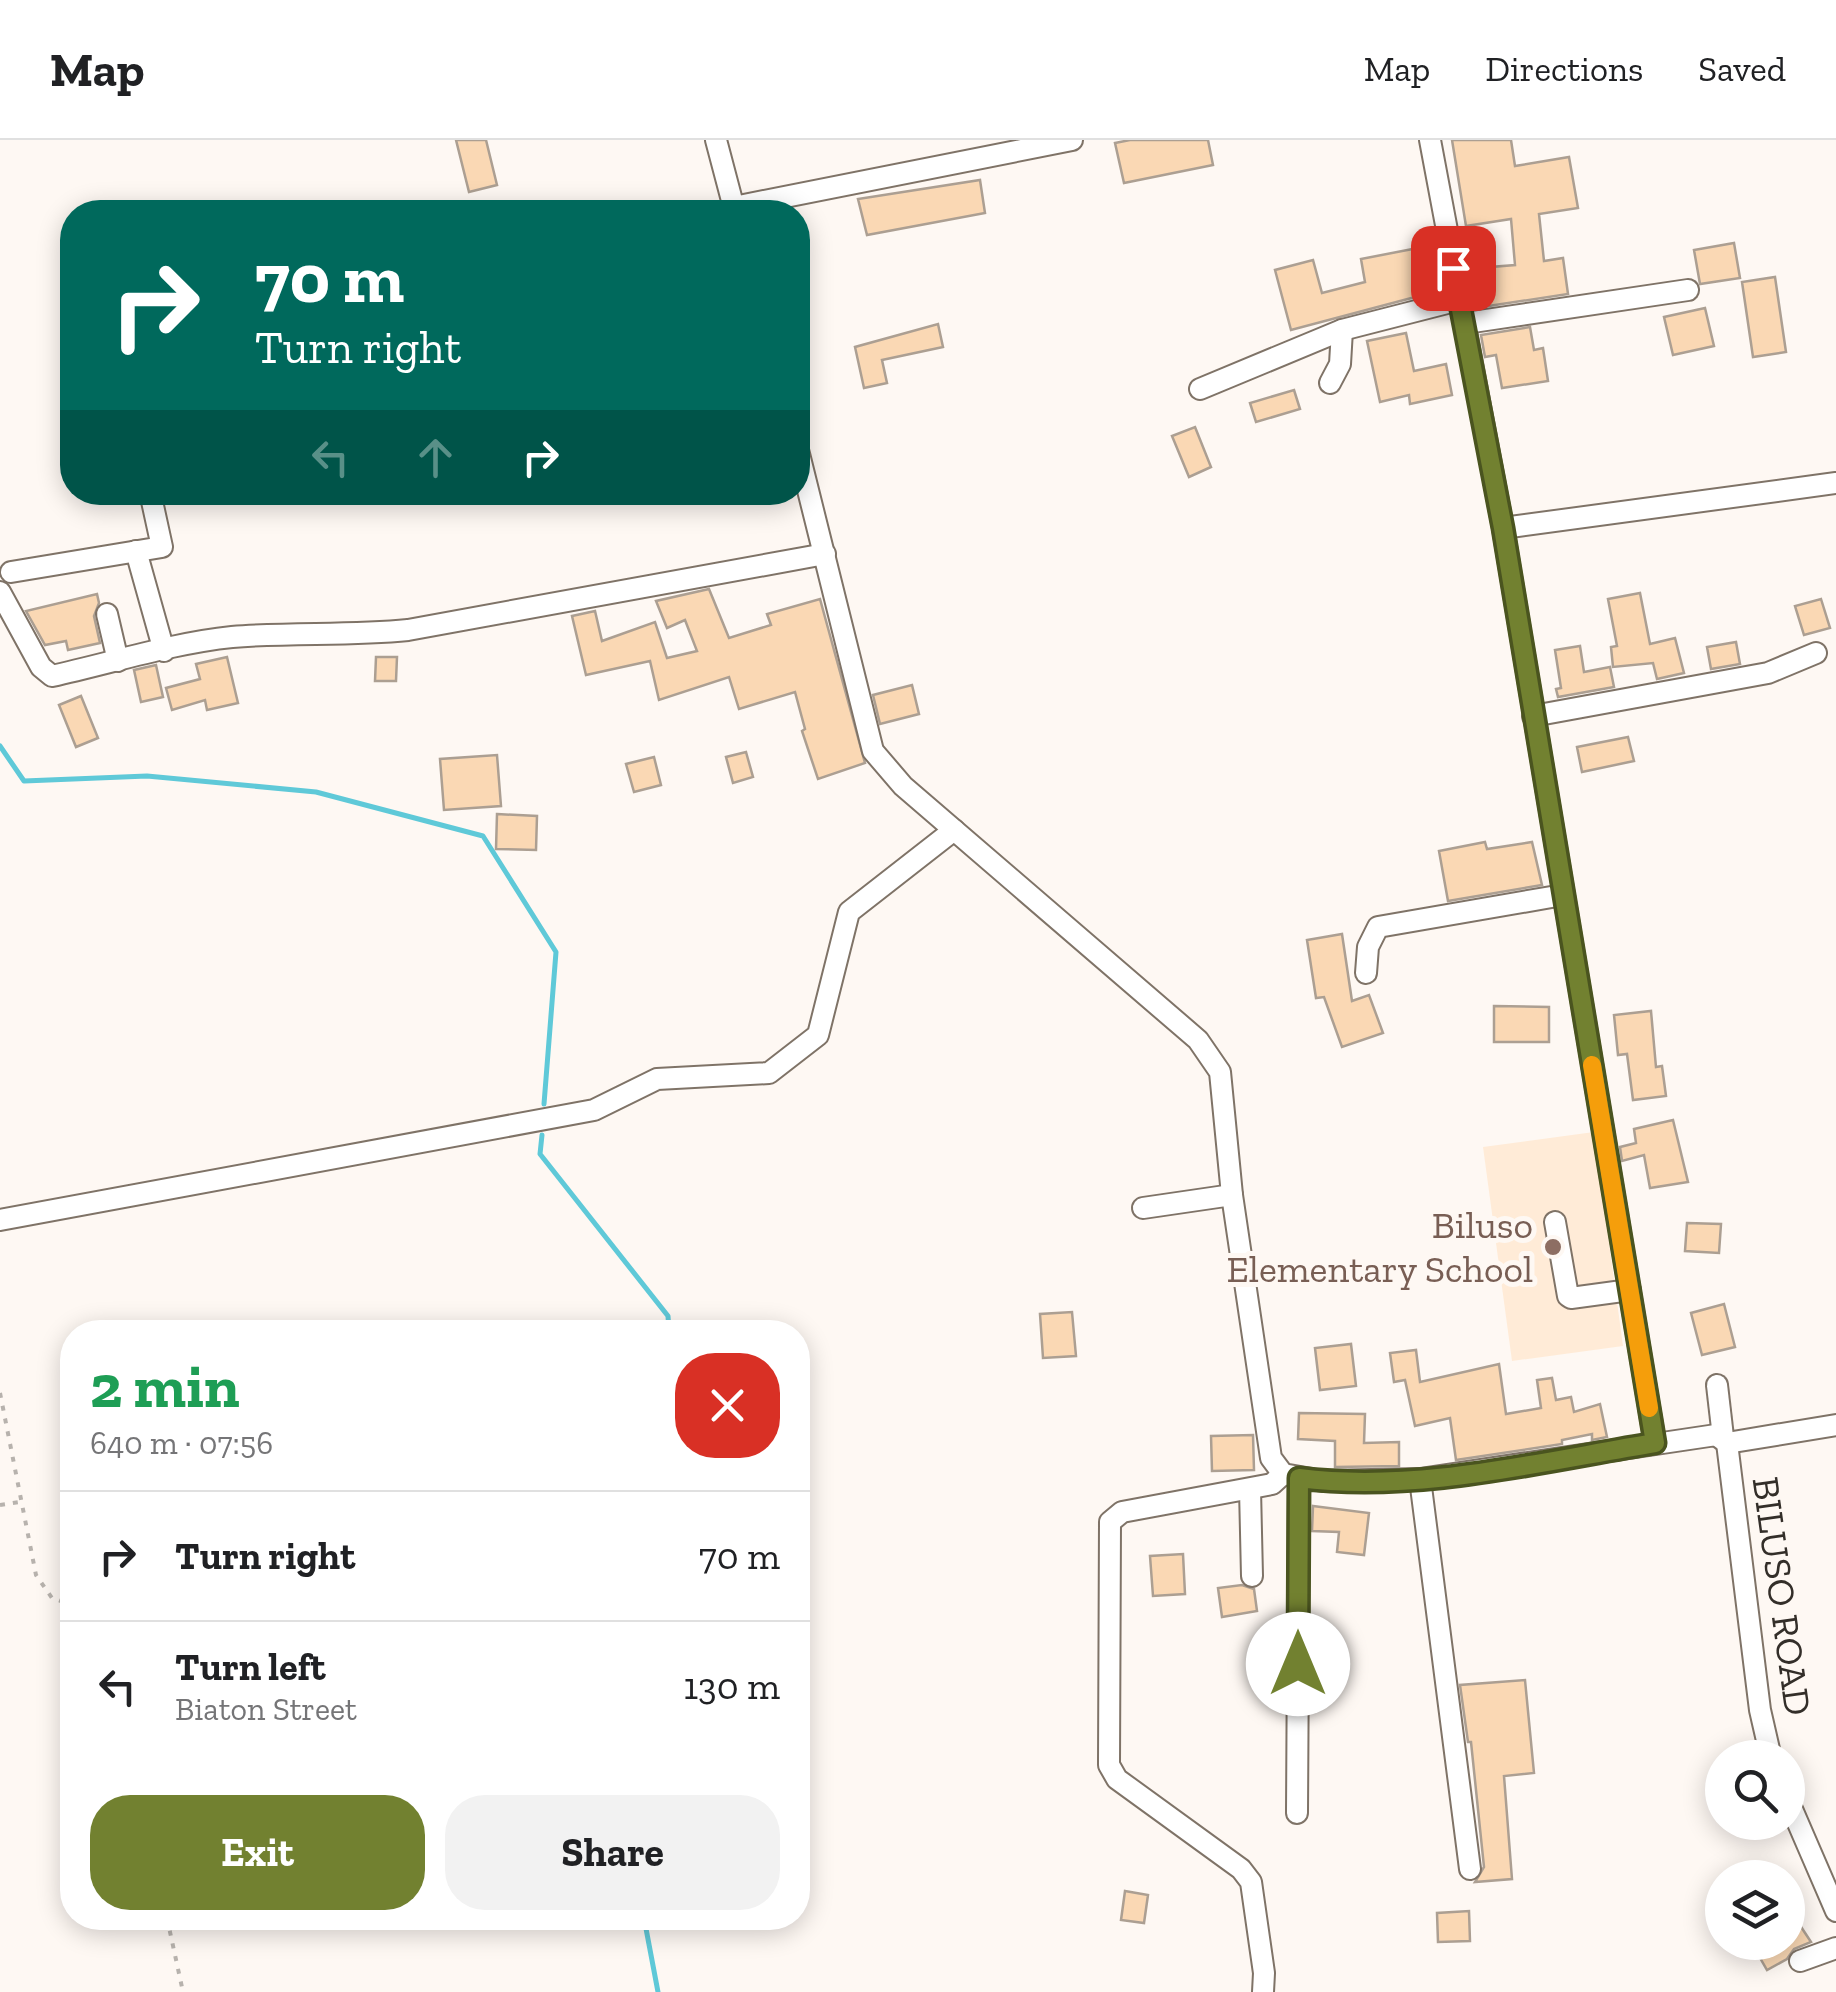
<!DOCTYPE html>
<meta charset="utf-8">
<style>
:root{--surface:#fff;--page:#f2f2f2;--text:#202124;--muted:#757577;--line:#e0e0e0;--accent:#728130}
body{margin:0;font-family:"Zilla Slab",serif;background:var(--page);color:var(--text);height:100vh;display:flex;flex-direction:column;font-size:38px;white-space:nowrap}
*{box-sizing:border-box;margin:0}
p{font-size:32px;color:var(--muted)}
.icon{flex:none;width:55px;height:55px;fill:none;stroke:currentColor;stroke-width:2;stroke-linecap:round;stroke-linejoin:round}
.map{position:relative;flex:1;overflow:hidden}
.sheet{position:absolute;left:60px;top:1180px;width:750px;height:610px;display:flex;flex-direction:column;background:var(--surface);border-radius:40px;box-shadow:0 5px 25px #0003}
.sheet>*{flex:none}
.banner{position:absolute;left:60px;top:60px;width:750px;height:305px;border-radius:40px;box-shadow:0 5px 25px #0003;background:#00695c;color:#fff;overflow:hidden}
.buttons{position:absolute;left:1705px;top:1600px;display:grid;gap:20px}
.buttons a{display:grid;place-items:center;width:100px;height:100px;border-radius:50%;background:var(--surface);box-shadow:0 5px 25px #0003;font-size:50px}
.pin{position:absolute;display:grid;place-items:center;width:85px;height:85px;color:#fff;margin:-42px;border-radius:20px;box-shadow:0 5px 15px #0006}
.me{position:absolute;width:110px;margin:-55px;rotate:0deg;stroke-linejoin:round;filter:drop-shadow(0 0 8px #0008)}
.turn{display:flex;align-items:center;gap:35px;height:210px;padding:0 30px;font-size:45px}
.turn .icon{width:130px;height:130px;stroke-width:2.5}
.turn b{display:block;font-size:70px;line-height:85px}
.lanes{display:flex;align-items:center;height:95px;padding:0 30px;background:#0003;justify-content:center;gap:50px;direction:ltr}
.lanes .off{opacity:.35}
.round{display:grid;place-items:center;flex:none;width:105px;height:105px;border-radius:40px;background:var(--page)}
.overview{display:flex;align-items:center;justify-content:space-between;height:170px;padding:0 30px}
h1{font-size:60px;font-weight:700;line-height:75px;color:#1e9e55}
.button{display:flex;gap:20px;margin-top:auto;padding:20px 30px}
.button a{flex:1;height:115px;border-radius:40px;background:var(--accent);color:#fff;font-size:40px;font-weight:700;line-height:115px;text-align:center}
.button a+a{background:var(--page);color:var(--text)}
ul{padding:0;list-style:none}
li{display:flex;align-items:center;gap:30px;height:130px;padding:0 30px;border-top:2px solid var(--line)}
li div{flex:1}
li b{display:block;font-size:38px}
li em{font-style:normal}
header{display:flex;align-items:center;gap:60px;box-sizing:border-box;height:140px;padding:0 50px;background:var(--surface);border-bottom:2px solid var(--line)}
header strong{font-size:48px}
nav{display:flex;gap:55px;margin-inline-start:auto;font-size:35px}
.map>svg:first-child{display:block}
</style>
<header>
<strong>Map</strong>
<nav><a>Map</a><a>Directions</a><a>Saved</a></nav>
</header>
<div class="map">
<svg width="1836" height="1852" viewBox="0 0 1836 1852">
<rect width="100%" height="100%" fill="#fef8f3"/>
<path fill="#ffebd7" d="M1594 992 1623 1206 1512 1221 1483 1007Z"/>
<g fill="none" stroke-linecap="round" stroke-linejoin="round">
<g stroke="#5fc9d8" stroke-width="5">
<path d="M0 606 24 641 147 636 316 652 483 696 556 812 544 964"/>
<path d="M542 995 540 1014 668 1176 669 1192"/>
<path d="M644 1778 658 1852"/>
</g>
</g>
<g fill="#fad8b4" stroke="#ac9f92" stroke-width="2.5">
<path d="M456 0H486L497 45 469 52Z"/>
<path d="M1130 0H1208L1213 25 1124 43 1115 3Z"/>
<path d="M1452 0H1511L1515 26 1569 17 1578 68 1539 74 1544 121 1563 118 1568 154 1482 167 1478 128 1515 125 1511 79 1466 86Z"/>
<path d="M980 40 985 73 867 95 858 59Z"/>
<path d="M1734 103 1740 138 1700 144 1694 110Z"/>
<path d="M1423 107 1434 152 1291 190 1275 130 1313 120 1322 153 1365 142 1361 119Z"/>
<path d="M1775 137 1786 212 1753 217 1742 142Z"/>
<path d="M1705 168 1714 206 1673 215 1664 177Z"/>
<path d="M938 184 943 207 882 220 887 243 864 248 855 207Z"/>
<path d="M1530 187 1534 210 1543 208 1548 241 1502 248 1496 215 1485 217 1481 195Z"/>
<path d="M1406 193 1414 231 1446 224 1452 255 1410 264 1409 255 1380 262 1367 201Z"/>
<path d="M1294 250 1300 269 1256 282 1250 263Z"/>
<path d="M1195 287 1211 327 1189 337 1172 296Z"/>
<path d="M709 449 729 498 771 485 767 474 820 459 865 623 818 639 802 591 805 589 795 552 739 569 729 537 659 560 650 521 586 535 572 476 595 471 602 501 655 482 667 518 697 511 685 480 667 488 656 461Z"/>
<path d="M1640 453 1650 504 1675 498 1684 533 1657 539 1653 523 1613 527 1611 507 1617 506 1608 459Z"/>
<path d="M97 454 99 463 94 476 100 503 68 510 66 501 45 505 26 471Z"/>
<path d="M1821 459 1830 488 1804 495 1795 466Z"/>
<path d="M1736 502 1740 524 1711 529 1707 507Z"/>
<path d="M1580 506 1584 532 1610 527 1614 547 1558 557 1556 549 1561 548 1555 510Z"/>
<path d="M227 517 238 563 207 570 205 560 172 570 166 548 200 539 196 524Z"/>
<path d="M376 517H397L396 541H375Z"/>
<path d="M156 525 163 557 141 562 134 530Z"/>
<path d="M912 545 919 574 880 584 873 555Z"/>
<path d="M81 556 98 598 76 607 59 565Z"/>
<path d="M1628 597 1634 621 1582 632 1577 607Z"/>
<path d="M746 612 753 637 733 643 726 617Z"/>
<path d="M497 615 501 666 444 670 440 619Z"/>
<path d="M654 617 661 645 634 652 626 624Z"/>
<path d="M497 674 537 676 536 710 496 709Z"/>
<path d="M1485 702 1487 709 1532 702 1542 745 1448 761 1439 711Z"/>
<path d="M1342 794 1352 861 1369 855 1383 893 1342 907 1324 857 1316 858 1307 800Z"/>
<path d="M1494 866 1549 867V902H1494Z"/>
<path d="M1651 871 1656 927 1662 926 1666 956 1633 960 1627 914 1618 915 1614 875Z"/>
<path d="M1673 980 1688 1042 1650 1048 1644 1015 1622 1021 1620 1007 1636 1003 1634 989Z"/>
<path d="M1687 1083 1721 1084 1719 1113 1685 1111Z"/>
<path d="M1724 1164 1735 1207 1702 1215 1691 1173Z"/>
<path d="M1072 1172 1076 1216 1043 1218 1040 1174Z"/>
<path d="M1351 1204 1356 1246 1320 1250 1315 1208Z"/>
<path d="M1416 1210 1420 1242 1499 1224 1506 1274 1541 1268 1537 1240 1552 1238 1556 1260 1571 1257 1574 1272 1600 1264 1607 1297 1592 1300V1294L1562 1300V1304L1456 1320 1450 1278 1415 1286 1405 1240 1394 1242 1390 1213Z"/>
<path d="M1299 1273 1365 1274 1364 1303 1399 1302V1326L1335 1327V1301L1298 1299Z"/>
<path d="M1253 1295 1254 1330 1212 1331 1211 1296Z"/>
<path d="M1313 1366 1369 1373 1364 1415 1337 1412 1339 1392 1312 1391Z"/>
<path d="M1183 1414 1185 1454 1153 1456 1150 1416Z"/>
<path d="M1242 1445 1254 1449 1257 1471 1222 1477 1218 1448Z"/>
<path d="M1525 1540 1534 1633 1504 1636 1512 1739 1475 1742 1484 1727 1471 1602H1468L1460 1545Z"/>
<path d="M1125 1751 1148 1755 1144 1783 1121 1780Z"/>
<path d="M1788 1767 1811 1802 1794 1809 1787 1819 1767 1830 1751 1802H1788Z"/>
<path d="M1469 1771 1470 1801 1438 1802 1437 1773Z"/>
</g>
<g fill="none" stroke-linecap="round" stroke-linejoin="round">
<g stroke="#7f7367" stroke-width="24">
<g id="minor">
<path d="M716 0 735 72"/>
<path d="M1430 0 1503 388 1655 1303"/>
<path d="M734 67 1072 0"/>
<path d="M1466 183 1688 150"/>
<path d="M1330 243 1340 224 1342 190"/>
<path d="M1200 249 1342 190 1459 160"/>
<path d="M798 310 873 611 903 646 1198 900 1220 932 1232 1055 1271 1318 1283 1334 1323 1341 1420 1339 1716 1295 1727 1303 1836 1285"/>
<path d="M1503 388 1836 343"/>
<path d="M136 411 164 511"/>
<path d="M11 432 162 407 150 352"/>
<path d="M0 452 41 527 52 536C111 523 173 503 232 497 292 492 349 496 408 490L825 414"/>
<path d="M107 474 118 521"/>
<path d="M1533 576 1768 533 1816 513"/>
<path d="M1366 833 1368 807 1378 787 1563 755"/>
<path d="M1143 1068 1232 1055"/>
<path d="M0 1080 594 970 657 939 769 933 818 895 849 772 954 690"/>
<path d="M1555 1082 1568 1156 1571 1158 1630 1150"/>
<path d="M1717 1245 1723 1297"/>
<path d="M1727 1303 1760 1570 1771 1618"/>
<path d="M1420 1339 1470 1729"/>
<path d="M1250 1349 1252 1436"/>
<path d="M1788 1660 1836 1771"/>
<path d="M1297 1673 1299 1338"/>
<path d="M1800 1821 1836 1808"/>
<path d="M1263 1852 1264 1833 1251 1742 1241 1729 1117 1639 1109 1625 1110 1382 1122 1372 1272 1344 1283 1334"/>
</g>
</g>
<g stroke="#b7b2ad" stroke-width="4" stroke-dasharray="5 8" stroke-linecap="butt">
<path d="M0 1253 36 1435 52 1458 72 1465"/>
<path d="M0 1365 20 1362"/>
<path d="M167 1778 183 1852"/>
</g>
<use href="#minor" stroke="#fff" stroke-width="20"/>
</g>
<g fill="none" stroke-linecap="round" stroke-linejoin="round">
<g stroke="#4a541f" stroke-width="25">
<path id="route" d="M1298 1524 1299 1338C1417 1353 1539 1322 1655 1303L1503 388 1453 128"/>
</g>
<use href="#route" stroke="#728130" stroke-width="18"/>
<path stroke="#f59e0b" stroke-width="18" d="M1592 925 1649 1268"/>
</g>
<circle fill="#8d6e63" stroke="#fef8f3" stroke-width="4" cx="1553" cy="1107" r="10"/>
<g text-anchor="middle" stroke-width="10" stroke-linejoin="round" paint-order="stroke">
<g font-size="38" fill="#785e54" stroke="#fef8f3" text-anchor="end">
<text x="1533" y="1098">Biluso<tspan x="1533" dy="44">Elementary School</tspan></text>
</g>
<g font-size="38" fill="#332e29" stroke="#fef8f3">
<text transform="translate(1782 1456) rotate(82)" y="13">BILUSO ROAD</text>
</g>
</g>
</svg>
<div class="buttons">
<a><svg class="icon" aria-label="search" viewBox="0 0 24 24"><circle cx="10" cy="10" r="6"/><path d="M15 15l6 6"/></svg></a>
<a><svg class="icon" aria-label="layers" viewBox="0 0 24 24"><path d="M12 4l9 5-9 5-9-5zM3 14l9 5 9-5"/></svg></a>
</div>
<div class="pin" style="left:1453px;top:128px;background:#d93025"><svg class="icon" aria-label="arrive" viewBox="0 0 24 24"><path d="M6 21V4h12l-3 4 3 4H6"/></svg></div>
<svg class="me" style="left:1298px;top:1524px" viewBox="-20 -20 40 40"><circle r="19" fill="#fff"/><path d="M0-13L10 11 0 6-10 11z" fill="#728130"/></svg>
<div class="banner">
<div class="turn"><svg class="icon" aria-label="right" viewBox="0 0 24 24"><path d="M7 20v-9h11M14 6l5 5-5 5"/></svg><div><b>70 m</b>Turn right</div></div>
<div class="lanes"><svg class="icon off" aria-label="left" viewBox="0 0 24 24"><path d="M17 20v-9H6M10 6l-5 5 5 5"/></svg><svg class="icon off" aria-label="ahead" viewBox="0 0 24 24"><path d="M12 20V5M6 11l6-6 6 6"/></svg><svg class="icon" aria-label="right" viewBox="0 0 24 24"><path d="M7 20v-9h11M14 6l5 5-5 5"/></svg></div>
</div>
<section class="sheet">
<div class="overview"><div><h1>2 min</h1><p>640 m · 07:56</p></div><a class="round" style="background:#d93025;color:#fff"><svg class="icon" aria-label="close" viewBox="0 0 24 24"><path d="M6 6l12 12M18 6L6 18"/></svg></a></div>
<ul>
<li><svg class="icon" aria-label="right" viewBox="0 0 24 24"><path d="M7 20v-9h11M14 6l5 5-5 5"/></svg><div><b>Turn right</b></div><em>70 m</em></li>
<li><svg class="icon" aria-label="left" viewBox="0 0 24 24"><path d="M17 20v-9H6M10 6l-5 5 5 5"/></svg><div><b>Turn left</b><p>Biaton Street</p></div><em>130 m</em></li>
</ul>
<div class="button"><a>Exit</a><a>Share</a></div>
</section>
</div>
